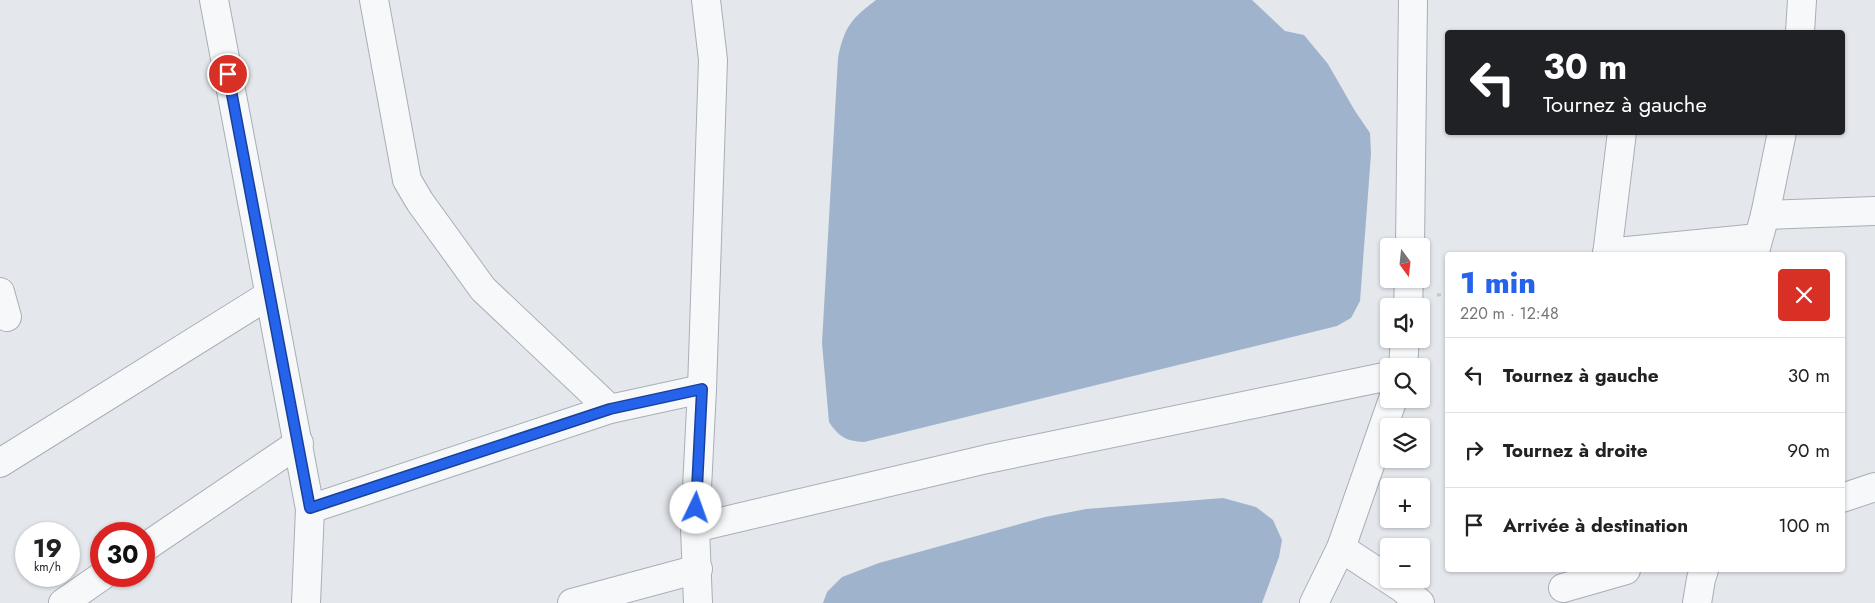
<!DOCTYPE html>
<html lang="fr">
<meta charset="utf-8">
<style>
:root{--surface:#fff;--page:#f2f2f2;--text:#222;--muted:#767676;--line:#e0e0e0;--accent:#2563eb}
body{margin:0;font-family:Jost,sans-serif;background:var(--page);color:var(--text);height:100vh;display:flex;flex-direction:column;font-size:19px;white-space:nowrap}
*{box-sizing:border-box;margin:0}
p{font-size:16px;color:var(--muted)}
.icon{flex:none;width:28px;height:28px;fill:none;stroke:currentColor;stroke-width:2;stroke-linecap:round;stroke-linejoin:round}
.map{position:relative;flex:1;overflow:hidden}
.sheet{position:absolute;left:1445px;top:252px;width:400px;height:320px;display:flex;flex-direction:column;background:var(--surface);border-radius:5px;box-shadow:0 1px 4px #0004}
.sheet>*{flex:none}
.guide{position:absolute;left:1445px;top:30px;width:400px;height:105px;border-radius:5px;box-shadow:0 1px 4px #0004;background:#202124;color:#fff;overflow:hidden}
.needle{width:32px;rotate:165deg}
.buttons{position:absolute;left:1380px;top:238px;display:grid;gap:10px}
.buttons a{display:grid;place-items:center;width:50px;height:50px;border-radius:5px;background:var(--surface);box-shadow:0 1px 4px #0004;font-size:25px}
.speed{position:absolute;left:15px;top:522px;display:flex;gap:10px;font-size:25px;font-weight:700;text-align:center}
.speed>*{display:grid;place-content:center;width:65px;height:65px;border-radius:50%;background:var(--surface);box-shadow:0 1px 4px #0004;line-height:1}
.speed small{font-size:12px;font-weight:400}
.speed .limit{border:8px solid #d22;background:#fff;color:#111}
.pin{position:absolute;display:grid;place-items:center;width:42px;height:42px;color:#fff;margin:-21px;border:2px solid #fff;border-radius:50%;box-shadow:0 1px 5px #0007}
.me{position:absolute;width:55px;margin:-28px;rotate:3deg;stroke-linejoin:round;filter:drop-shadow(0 0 4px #0008)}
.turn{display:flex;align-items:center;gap:18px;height:105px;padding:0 15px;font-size:22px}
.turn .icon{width:65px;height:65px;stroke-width:2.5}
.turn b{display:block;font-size:35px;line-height:42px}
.round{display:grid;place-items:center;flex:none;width:52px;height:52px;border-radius:5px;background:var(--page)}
.overview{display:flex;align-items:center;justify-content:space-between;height:85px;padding:0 15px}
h1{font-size:30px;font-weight:800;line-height:38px;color:var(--accent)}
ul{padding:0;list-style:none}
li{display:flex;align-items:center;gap:15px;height:75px;padding:0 15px;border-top:1px solid var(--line)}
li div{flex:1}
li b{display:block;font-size:19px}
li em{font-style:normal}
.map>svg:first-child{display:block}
</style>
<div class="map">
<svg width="1875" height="603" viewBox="0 0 1875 603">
<rect width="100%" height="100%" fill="#e4e7ec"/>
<g fill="#9fb4cc">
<path d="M876 0H1252L1285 31 1304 35 1328 64 1355 111 1370 133 1371 154 1360 301 1351 318 1337 326 864 442C846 441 839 437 829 422L822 343 838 58C844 27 852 18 876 0Z"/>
<path d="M1223 498 1256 507 1273 520 1282 540 1279 557 1262 603H823L827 592 842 577 879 563 1045 517 1086 509Z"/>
</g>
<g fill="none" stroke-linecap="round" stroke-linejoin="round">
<g stroke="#a9aeb7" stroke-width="30">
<g id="street">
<path d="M214 0 310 509 306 603"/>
<path d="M374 0 407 180 420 202 483 289 610 409"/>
<path d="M1800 32 1802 0"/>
<path d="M1765 215 1875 211"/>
<path d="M1410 246 1413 0"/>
<path d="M1607 253 1758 238"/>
<path d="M1607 255 1622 132"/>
<path d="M1754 255 1765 215 1782 132"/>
<path d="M0 292 7 317"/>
<path d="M1408 306 1409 279"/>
<path d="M1403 366 1405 339"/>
<path d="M0 463 269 295"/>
<path d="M1842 498 1875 487"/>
<path d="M310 509 610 409 702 389"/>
<path d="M695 528 987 459 1389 376"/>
<path d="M144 548 299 443"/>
<path d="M1341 548 1402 588 1420 603"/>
<path d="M1563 588 1626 570"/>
<path d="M63 603 102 576"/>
<path d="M572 603 698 569"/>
<path d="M698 603 695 528 702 389 713 60 706 0"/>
<path d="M1314 603 1341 548 1393 399"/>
<path d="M1697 603 1701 579 1704 570"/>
</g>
</g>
<path stroke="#c2c5cb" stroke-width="3" stroke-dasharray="4 4" stroke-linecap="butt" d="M1437 295 1448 294"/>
<use href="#street" stroke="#f7f8fa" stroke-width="28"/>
</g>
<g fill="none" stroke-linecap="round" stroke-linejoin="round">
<g stroke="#184099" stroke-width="12">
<path id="route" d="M228 74 310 508 610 409 702 389 696 508"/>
</g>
<use href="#route" stroke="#2563eb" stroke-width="9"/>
</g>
</svg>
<div class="buttons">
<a><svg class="needle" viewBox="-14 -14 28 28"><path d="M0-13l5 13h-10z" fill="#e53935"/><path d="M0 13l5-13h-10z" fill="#767676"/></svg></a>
<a><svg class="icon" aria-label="sound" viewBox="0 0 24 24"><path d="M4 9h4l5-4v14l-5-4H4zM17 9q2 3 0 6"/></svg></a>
<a><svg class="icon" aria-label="search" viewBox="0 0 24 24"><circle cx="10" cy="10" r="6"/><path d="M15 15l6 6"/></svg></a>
<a><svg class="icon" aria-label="layers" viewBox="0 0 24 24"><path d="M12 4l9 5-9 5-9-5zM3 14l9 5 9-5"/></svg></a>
<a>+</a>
<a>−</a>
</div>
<div class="speed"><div>19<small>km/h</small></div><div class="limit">30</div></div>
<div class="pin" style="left:228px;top:74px;background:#d93025"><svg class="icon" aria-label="arrive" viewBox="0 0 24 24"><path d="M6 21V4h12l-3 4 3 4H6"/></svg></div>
<svg class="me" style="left:696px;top:508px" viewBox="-20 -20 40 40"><circle r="19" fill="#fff"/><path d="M0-13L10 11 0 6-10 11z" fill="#2563eb"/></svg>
<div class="guide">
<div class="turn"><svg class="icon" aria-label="left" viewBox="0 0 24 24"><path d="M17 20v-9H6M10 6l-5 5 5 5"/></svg><div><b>30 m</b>Tournez à gauche</div></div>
</div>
<section class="sheet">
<div class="overview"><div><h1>1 min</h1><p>220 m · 12:48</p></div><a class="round" style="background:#d93025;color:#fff"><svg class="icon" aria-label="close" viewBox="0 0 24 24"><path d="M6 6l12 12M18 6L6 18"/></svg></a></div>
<ul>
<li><svg class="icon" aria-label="left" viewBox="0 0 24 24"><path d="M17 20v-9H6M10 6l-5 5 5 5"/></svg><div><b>Tournez à gauche</b></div><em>30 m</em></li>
<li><svg class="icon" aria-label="right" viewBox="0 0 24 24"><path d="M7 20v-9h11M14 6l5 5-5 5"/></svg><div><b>Tournez à droite</b></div><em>90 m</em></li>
<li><svg class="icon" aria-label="arrive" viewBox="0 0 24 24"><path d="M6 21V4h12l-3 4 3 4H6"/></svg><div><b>Arrivée à destination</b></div><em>100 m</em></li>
</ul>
</section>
</div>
